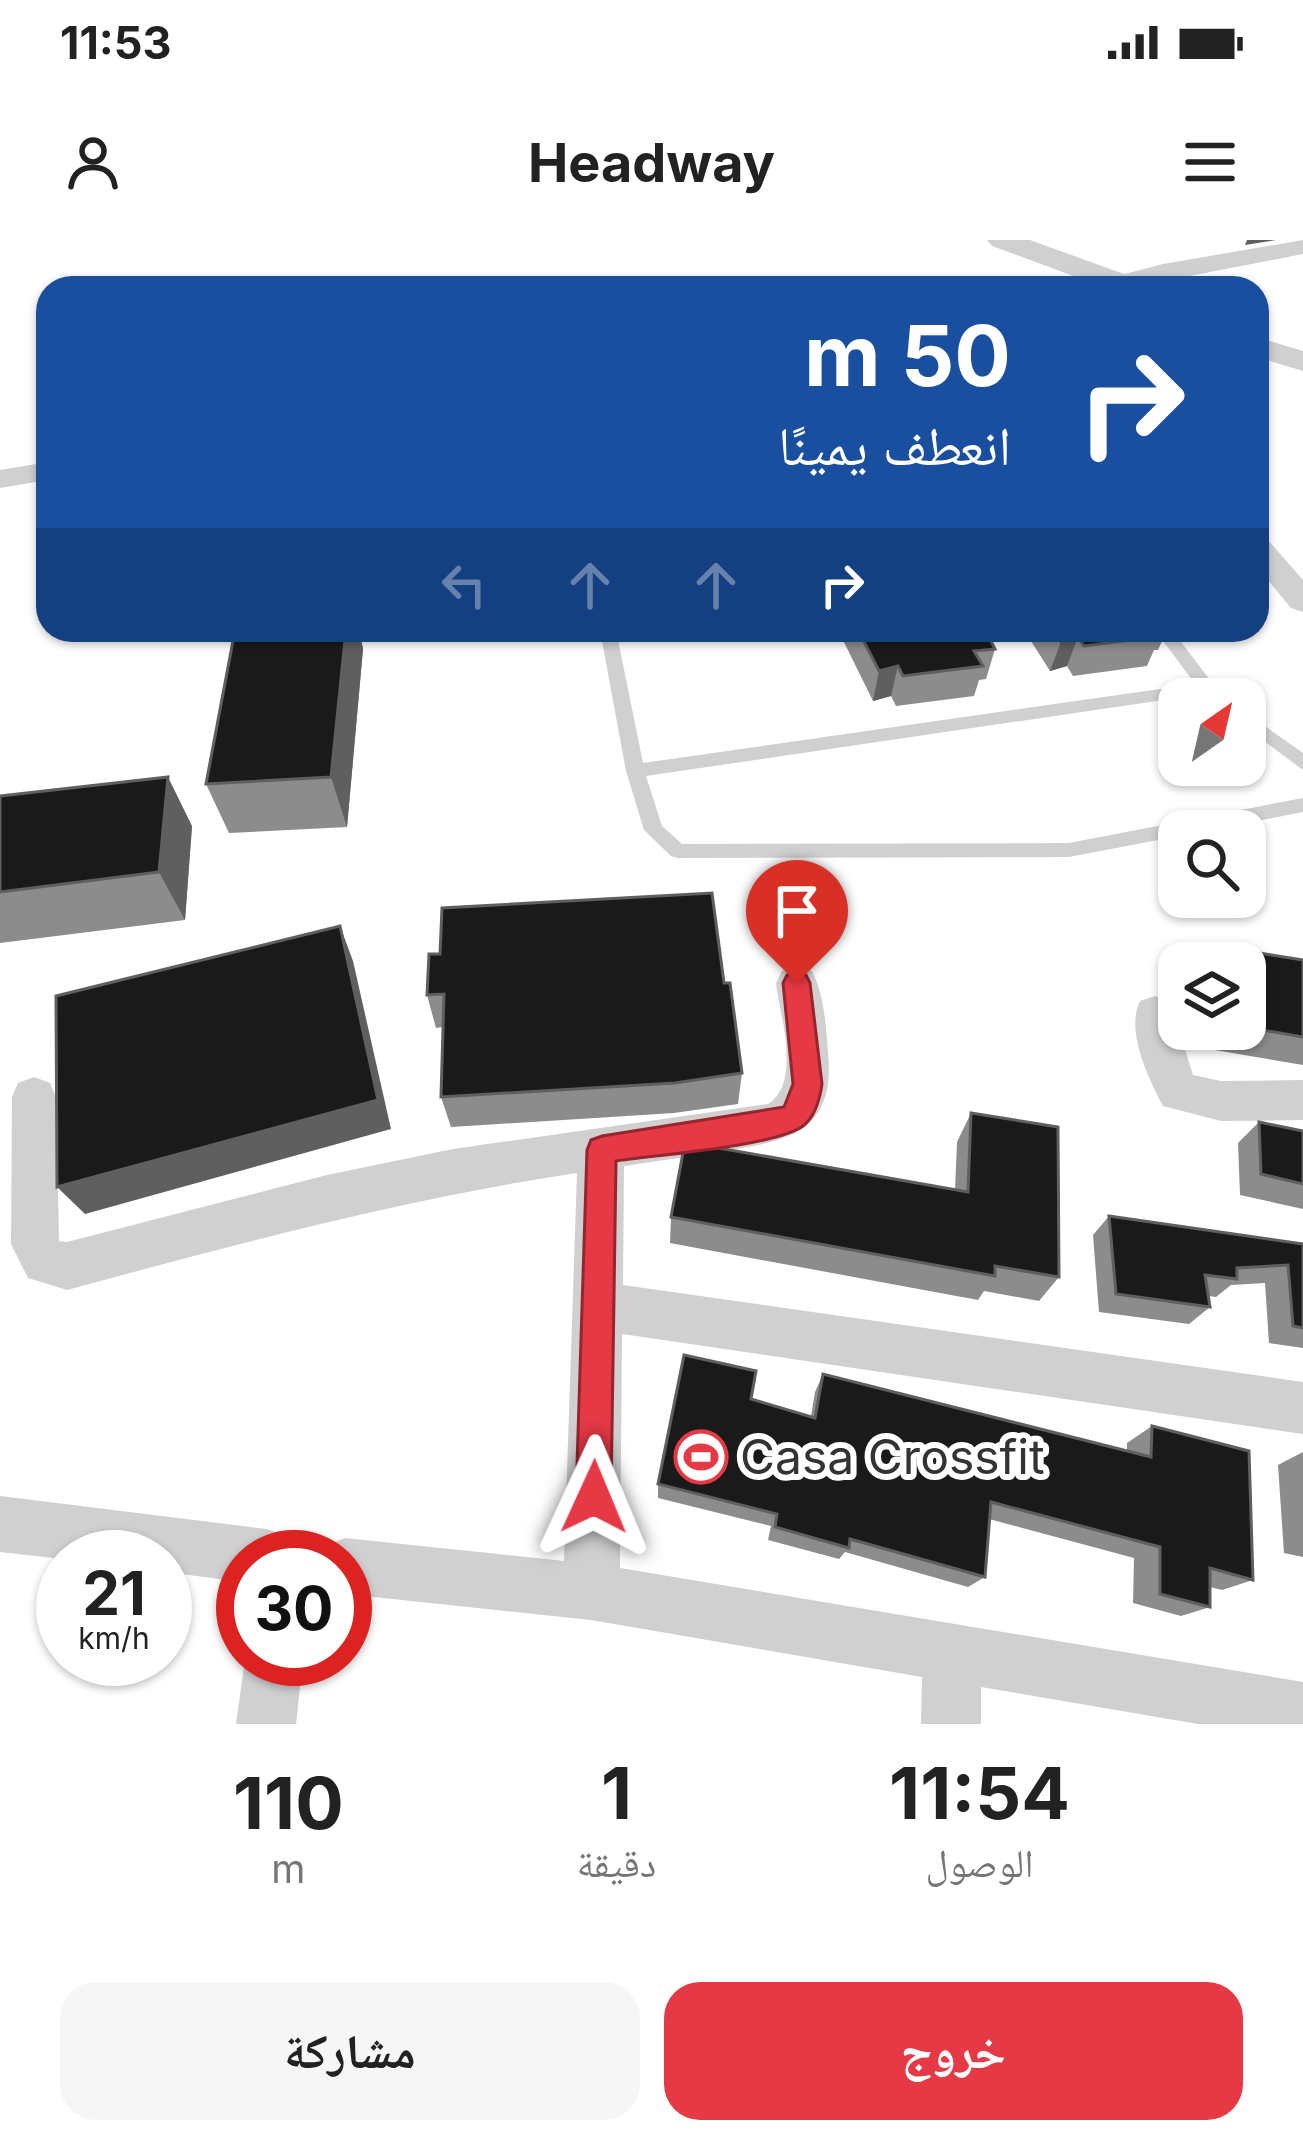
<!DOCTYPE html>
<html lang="ar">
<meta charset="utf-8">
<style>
:root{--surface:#fff;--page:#f6f6f6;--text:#222;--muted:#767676;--accent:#e63946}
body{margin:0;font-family:Inter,"Noto Naskh Arabic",sans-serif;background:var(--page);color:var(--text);direction:rtl;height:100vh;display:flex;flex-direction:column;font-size:45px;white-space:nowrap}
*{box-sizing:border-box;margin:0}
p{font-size:39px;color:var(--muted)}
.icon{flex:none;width:66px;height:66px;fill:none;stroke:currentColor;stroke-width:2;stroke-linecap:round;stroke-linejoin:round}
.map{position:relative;height:1484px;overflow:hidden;direction:ltr}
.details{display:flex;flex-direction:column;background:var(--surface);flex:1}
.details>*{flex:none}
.hud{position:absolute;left:36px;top:36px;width:1233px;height:366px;border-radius:36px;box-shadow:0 3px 9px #0004;direction:rtl;background:#1a4fa0;color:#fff;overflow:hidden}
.needle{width:78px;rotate:34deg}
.controls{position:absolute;left:1158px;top:438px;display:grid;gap:24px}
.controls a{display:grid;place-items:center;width:108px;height:108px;border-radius:24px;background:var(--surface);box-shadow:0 3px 9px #0004;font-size:60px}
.speed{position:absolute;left:36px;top:1290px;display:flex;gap:24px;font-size:60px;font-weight:700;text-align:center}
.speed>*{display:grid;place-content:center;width:156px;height:156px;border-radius:50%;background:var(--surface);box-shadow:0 3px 9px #0004;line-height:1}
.speed small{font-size:30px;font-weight:400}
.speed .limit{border:18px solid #d22;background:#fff;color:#111}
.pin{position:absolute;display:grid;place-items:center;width:102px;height:102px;color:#fff;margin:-123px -51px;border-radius:50% 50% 50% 0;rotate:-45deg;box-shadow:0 0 12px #0007}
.pin .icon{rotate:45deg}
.me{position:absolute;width:132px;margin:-66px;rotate:1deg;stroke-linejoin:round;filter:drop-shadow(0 0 9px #0008)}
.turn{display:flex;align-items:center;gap:42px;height:252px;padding:0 60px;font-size:54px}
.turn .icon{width:156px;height:156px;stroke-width:2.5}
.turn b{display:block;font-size:84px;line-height:102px}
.lanes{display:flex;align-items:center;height:114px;padding:0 60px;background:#0003;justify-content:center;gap:60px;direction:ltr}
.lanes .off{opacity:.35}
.eta{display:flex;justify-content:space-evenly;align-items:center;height:204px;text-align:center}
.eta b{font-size:72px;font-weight:700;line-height:84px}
.button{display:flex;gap:24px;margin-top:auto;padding:24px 60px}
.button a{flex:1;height:138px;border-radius:36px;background:var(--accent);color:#fff;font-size:48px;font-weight:700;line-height:138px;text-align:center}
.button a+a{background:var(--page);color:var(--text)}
.status{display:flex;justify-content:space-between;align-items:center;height:84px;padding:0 60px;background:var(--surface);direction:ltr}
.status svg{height:33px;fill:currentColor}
header{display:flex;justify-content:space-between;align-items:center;height:156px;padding:0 60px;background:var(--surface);font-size:54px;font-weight:700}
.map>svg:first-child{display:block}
</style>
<div class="status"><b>11:53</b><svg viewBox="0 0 49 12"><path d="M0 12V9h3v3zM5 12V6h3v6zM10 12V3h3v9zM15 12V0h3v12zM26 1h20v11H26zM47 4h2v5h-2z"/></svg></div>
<header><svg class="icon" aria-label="menu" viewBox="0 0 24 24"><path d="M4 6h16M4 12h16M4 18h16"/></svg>Headway<svg class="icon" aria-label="person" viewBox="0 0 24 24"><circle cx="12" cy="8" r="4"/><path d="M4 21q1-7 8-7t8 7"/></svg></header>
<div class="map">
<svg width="1303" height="1484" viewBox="0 0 1303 1484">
<rect width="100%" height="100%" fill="#fff"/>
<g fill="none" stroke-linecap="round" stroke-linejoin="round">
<g fill="#d0d0d0" fill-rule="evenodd">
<path d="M600 390H616L643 523 1195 444 1155 390H1172L1213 444 1230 459H1209L1204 454 646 536 662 586 682 604 1069 603 1303 558V572L1205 591H1179V596L1069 617 678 618 671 616 644 590 626 531Z"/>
<path d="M1245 472 1303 513V530L1245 487Z"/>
</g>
<g fill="#d0d0d0" fill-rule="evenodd">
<path d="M1303 0V14L1128 48H1086L1090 43 1163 24Z"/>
<path d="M48 222V240L0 248V230Z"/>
<path d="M1257 297 1268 300 1303 340V372L1291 368 1257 327Z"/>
<path d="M797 726 812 731C824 754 826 786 828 812 836 891 790 901 725 911 691 916 658 921 624 926L623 1045 1303 1142V1194L622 1094 620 1328 1303 1442V1484H1198L981 1447V1484H921L922 1437 591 1380 345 1354V1317H321L325 1306 345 1298 564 1321 577 933C403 959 237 1004 67 1050L28 1038 11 1004 12 857 18 843 34 837 50 843 56 857 59 1001 67 1002 327 935 453 909 768 864C802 842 780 776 776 743L782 731Z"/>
<path d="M1155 756 1170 761 1193 835 1221 841 1303 840V880L1221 881 1163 866C1149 839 1125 791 1140 761Z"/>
<path d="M0 1256 267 1289 287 1297 295 1317H243V1342L165 1332V1317L63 1319 0 1312Z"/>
<path d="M245 1419H303L296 1484H236Z"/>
</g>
<g fill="#d0d0d0" fill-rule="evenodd">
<path d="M987 0H1030L1146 42 1150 48H1106L992 6Z"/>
<path d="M1257 97 1303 111V131L1257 117Z"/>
</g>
</g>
<g fill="#8c8c8c">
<path d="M235 390H359L363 409 347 587 229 593 206 544Z"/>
<path d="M838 390H985L995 409 986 439 979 440 974 456 896 466 891 456 873 461Z"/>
<path d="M1024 390H1167L1158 410H1154L1147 426 1073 436 1067 426 1050 431Z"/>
<path d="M0 556 192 586 185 680 0 703Z"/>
<path d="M1228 708 1303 720V825L1215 810 1213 789H1245V723H1217Z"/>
<path d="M724 743 742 833 738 864 674 873 451 887 441 857 443 787 436 788 427 755Z"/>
<path d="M971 873 1059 1037 1039 1061 984 1051 978 1060 670 1003 671 977 955 950 957 902Z"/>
<path d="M1259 882 1303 891V969L1240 955 1238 903Z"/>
<path d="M1109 976 1303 1004V1108L1269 1103 1265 1043 1231 1045 1216 1057 1208 1056 1210 1067 1189 1084 1099 1072 1093 995Z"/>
<path d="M823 1134 1127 1211V1203L1152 1186 1253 1340 1222 1350 1210 1347V1367L1181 1376 1133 1363 1134 1318 989 1279 985 1337 968 1347 845 1312 839 1319 768 1300 771 1286 658 1258V1244L751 1159 811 1176 815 1152Z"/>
<path d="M1303 1212V1317L1284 1313 1278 1225Z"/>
</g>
<g fill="#5f5f5f">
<path d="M1247 0H1276L1245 5Z"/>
<path d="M346 390H359L363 409 347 587 331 537Z"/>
<path d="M1078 397 1067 426 1050 431 1061 402Z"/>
<path d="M898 426 891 456 873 461 879 431Z"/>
<path d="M168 537 192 586 185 680 159 632Z"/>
<path d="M340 686 353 721 391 889 85 974 57 947Z"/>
</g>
<g fill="#1a1a1a" stroke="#5f5f5f" stroke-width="3">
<path d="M235 390H346L331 537 206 544Z"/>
<path d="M858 390H985L995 409 974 411 983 426 903 436 898 426 879 431Z"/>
<path d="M1053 390H1156L1161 396 1084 406 1078 397 1061 402Z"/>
<path d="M168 537 159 632 0 652V556Z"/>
<path d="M712 653 724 743H730L742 833 675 843 441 857 444 754 427 755 429 714H440L442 668Z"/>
<path d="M340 686 378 860 57 947 56 756Z"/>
<path d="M1228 708 1303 720V797L1245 787V723H1229Z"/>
<path d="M971 873 1058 887 1059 1037 995 1026V1036L671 977 685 902 968 952Z"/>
<path d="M1259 882 1303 891V944L1261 934Z"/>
<path d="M1109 976 1303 1004V1088L1293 1086 1288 1025 1237 1028V1039L1205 1035 1210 1067 1116 1054Z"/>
<path d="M684 1115 756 1131 751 1159 815 1178 823 1134 1151 1217 1152 1186 1249 1211 1253 1340 1210 1328V1367L1160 1354V1307L991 1262 985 1337 850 1299 849 1308 775 1287 777 1274 658 1244Z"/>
</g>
<path fill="#e63946" stroke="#96252e" stroke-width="3" d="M797 732 806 735 810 743 822 844C820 858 816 876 803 886 776 906 655 915 616 921L611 1257 606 1269 594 1274 581 1269 576 1257 587 910 591 900 602 896 784 867 793 844 783 743 787 735Z"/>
<defs>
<g id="stadium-ring" transform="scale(2.7)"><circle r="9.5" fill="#fff" stroke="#e63946" stroke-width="1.5"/><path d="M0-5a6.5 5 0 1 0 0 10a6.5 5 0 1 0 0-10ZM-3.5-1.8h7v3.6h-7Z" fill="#e63946"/></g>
</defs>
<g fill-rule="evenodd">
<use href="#stadium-ring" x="701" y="1217"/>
</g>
<g text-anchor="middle" stroke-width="12" stroke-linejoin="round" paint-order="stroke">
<g font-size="48" fill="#333" stroke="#fff" text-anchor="start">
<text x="740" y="1234">Casa Crossfit</text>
</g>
</g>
</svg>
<div class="controls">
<a><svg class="needle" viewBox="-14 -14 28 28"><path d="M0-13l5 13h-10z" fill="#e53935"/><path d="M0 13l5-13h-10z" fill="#767676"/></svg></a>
<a><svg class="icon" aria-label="search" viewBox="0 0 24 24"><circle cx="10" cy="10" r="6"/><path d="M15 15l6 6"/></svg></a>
<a><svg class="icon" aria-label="layers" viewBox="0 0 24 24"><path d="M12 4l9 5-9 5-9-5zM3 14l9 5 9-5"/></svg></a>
</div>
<div class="speed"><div>21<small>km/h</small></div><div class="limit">30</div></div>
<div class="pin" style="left:797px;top:743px;background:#d93025"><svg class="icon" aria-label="arrive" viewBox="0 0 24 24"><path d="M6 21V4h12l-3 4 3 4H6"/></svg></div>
<svg class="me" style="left:594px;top:1257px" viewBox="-20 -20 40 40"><path d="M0-17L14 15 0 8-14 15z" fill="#e63946" stroke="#fff" stroke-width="4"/></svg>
<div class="hud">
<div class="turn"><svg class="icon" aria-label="right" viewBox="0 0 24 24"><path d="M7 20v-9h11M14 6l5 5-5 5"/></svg><div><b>50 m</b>انعطف يمينًا</div></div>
<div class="lanes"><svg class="icon off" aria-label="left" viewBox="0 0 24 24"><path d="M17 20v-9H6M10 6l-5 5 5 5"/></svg><svg class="icon off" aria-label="ahead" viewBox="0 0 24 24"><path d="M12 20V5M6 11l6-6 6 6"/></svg><svg class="icon off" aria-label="ahead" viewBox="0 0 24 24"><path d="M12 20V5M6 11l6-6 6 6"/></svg><svg class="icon" aria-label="right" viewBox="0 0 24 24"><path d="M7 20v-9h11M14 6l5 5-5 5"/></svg></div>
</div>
</div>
<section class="details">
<div class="eta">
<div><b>11:54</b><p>الوصول</p></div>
<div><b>1</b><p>دقيقة</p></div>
<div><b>110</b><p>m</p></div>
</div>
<div class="button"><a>خروج</a><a>مشاركة</a></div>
</section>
